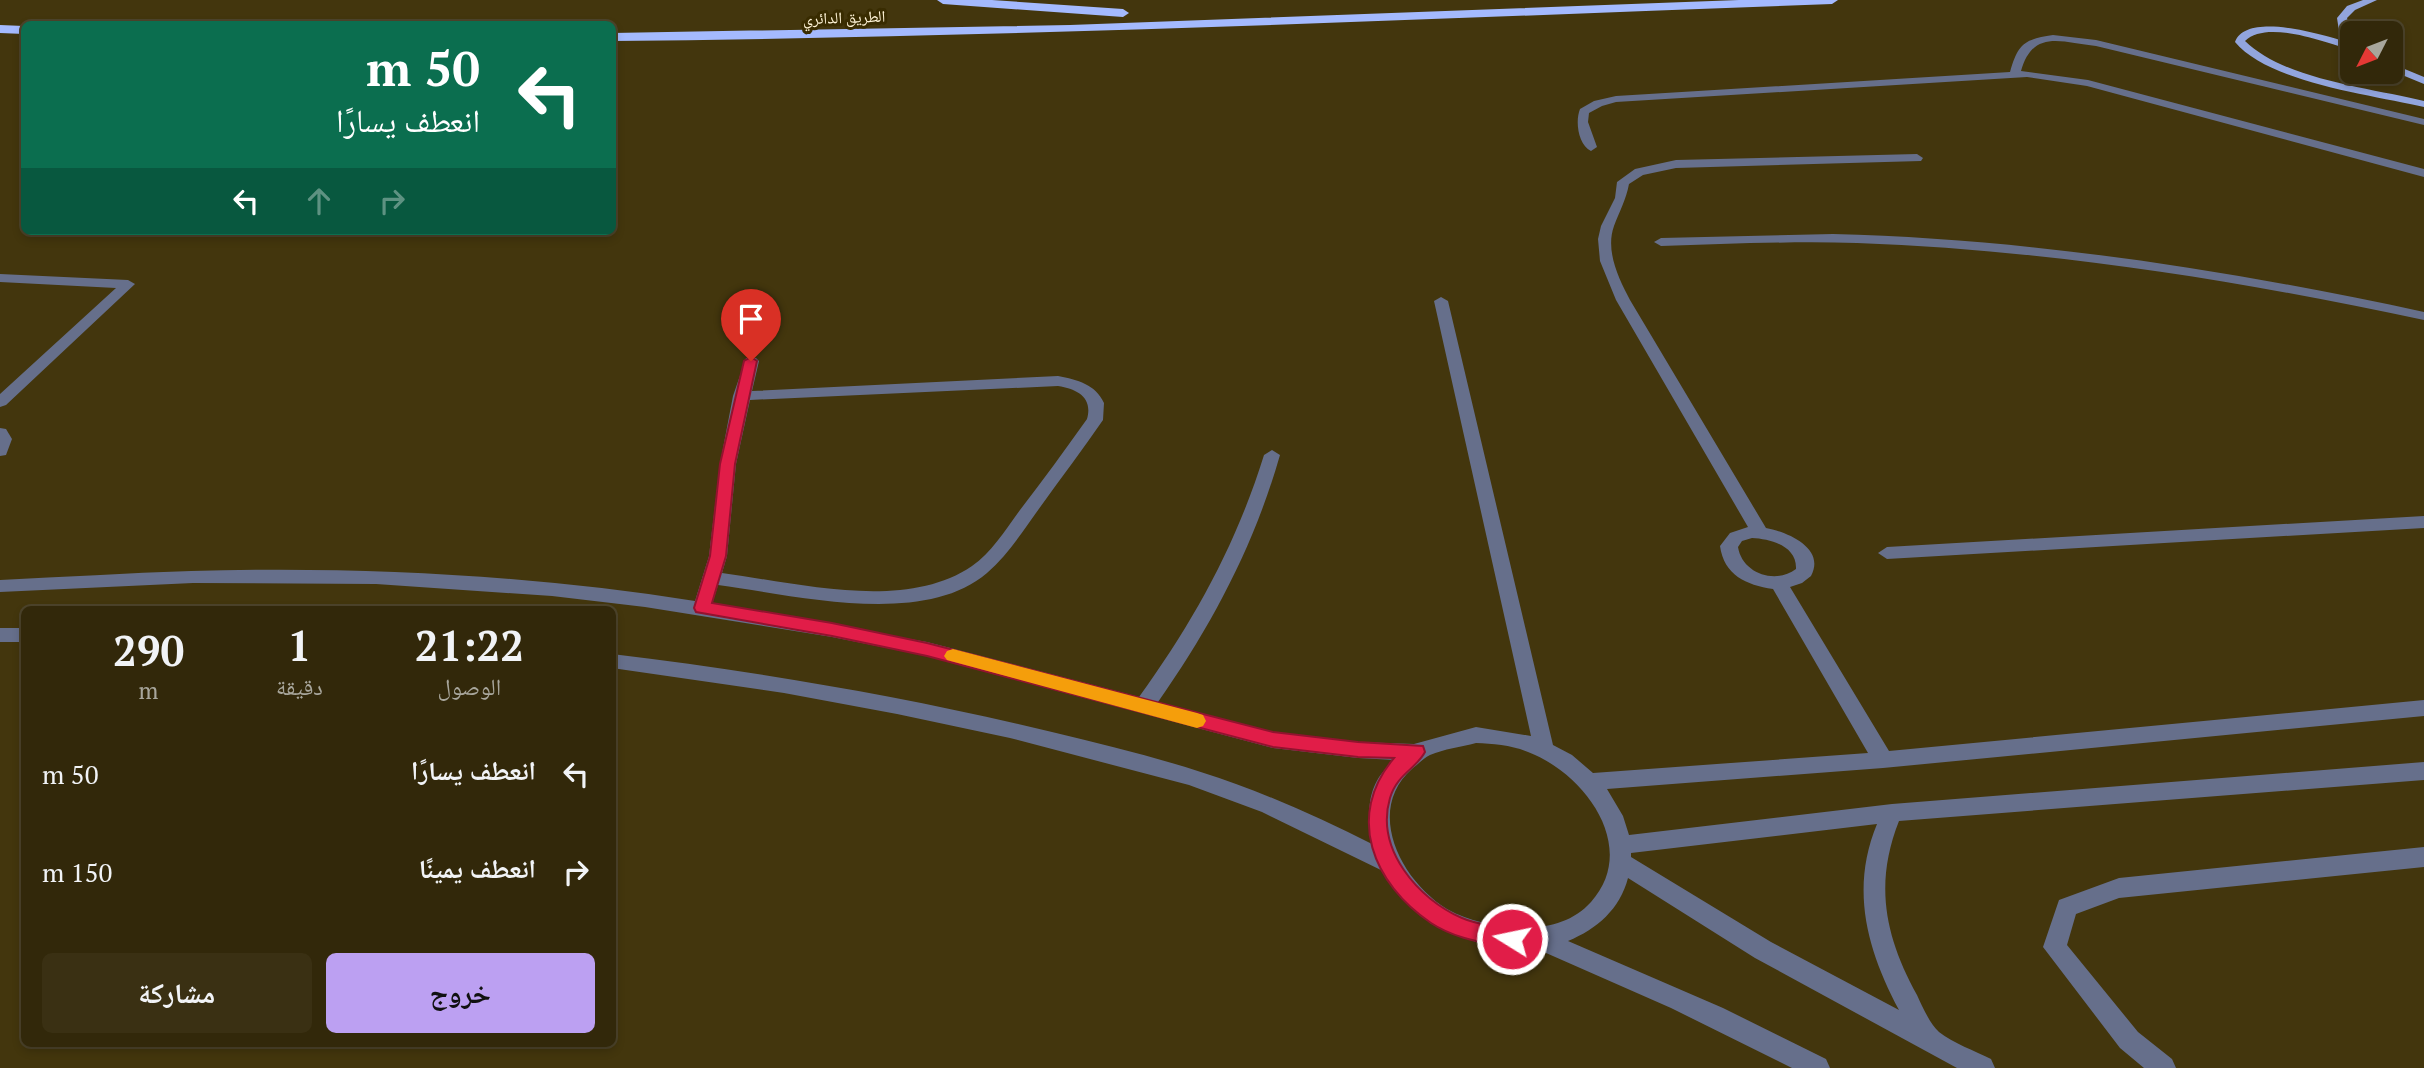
<!DOCTYPE html>
<html lang="ar">
<meta charset="utf-8">
<style>
:root{--surface:#32280a;--page:#3a3013;--text:#f1f3f6;--muted:#a8a69c;--line:#4d442b;--accent:#bca0f2}
body{margin:0;font-family:"PT Serif","Noto Naskh Arabic",serif;background:var(--page);color:var(--text);direction:rtl;height:100vh;display:flex;flex-direction:column;font-size:26px;white-space:nowrap}
*{box-sizing:border-box;margin:0}
p{font-size:23px;color:var(--muted)}
.icon{flex:none;width:38px;height:38px;fill:none;stroke:currentColor;stroke-width:2;stroke-linecap:round;stroke-linejoin:round}
.map{position:relative;flex:1;overflow:hidden;direction:ltr}
.side{position:absolute;left:21px;top:606px;width:595px;height:441px;display:flex;flex-direction:column;background:var(--surface);border-radius:10px;box-shadow:0 4px 10px #0003,0 0 0 2px var(--line);direction:rtl}
.side>*{flex:none}
.banner{position:absolute;left:21px;top:21px;width:595px;height:214px;border-radius:10px;box-shadow:0 4px 10px #0003,0 0 0 2px var(--line);direction:rtl;background:#0b6e4f;color:#fff;overflow:hidden}
.needle{width:46px;rotate:228deg}
.controls{position:absolute;left:2340px;top:21px;display:grid;gap:14px}
.controls a{display:grid;place-items:center;width:63px;height:63px;border-radius:10px;background:var(--surface);box-shadow:0 4px 10px #0003,0 0 0 2px var(--line);font-size:35px}
.pin{position:absolute;display:grid;place-items:center;width:60px;height:60px;color:#fff;margin:-72px -30px;border-radius:50% 50% 50% 0;rotate:-45deg;box-shadow:0 0 7px #0007}
.pin .icon{rotate:45deg}
.me{position:absolute;width:77px;margin:-38px;rotate:280deg;stroke-linejoin:round;filter:drop-shadow(0 0 5px #0008)}
.turn{display:flex;align-items:center;gap:24px;height:147px;padding:0 21px;font-size:32px}
.turn .icon{width:91px;height:91px;stroke-width:2.5}
.turn b{display:block;font-size:49px;line-height:60px}
.lanes{display:flex;align-items:center;height:66px;padding:0 21px;background:#0003;justify-content:center;gap:35px;direction:ltr}
.lanes .off{opacity:.35}
.eta{display:flex;justify-content:space-evenly;align-items:center;height:119px;text-align:center}
.eta b{font-size:42px;font-weight:800;line-height:49px}
.button{display:flex;gap:14px;margin-top:auto;padding:14px 21px}
.button a{flex:1;height:80px;border-radius:10px;background:var(--accent);color:#111;font-size:28px;font-weight:800;line-height:80px;text-align:center}
.button a+a{background:var(--page);color:var(--text)}
ul{padding:0;list-style:none}
li{display:flex;align-items:center;gap:21px;height:98px;padding:0 21px}
li div{flex:1}
li b{display:block;font-size:26px}
li em{font-style:normal}
.map>svg:first-child{display:block}
</style>
<div class="map">
<svg width="2424" height="1068" viewBox="0 0 2424 1068">
<rect width="100%" height="100%" fill="#43360d"/>
<g fill="none" stroke-linecap="round" stroke-linejoin="round">
<g fill="#666f8b" fill-rule="evenodd">
<path d="M2053 35 2096 40 2424 119V125L2096 46C2061 42 2033 29 2021 71L2088 80 2424 169V177L2087 86 2027 77 1616 102 1602 106 1589 113 1588 122 1597 147 1591 151C1578 145 1575 121 1580 109L1594 101 1616 96 2010 72C2018 44 2024 39 2053 35Z"/>
<path d="M1917 154 1923 158 1921 161 1676 168 1643 175 1629 184C1626 200 1620 210 1614 226 1605 251 1619 279 1630 300L1766 528C1787 532 1826 548 1811 576L1802 583 1790 587 1889 751 2424 700V716L1883 768 1607 789 1623 816 1629 835 1892 804 2424 762V780L1899 821C1874 884 1885 937 1917 995 1922 1006 1930 1024 1939 1032 1953 1043 1975 1051 1991 1059L1995 1068H1957L1755 958 1628 878C1620 909 1597 929 1568 941L1723 1008 1826 1059 1830 1068H1792L1671 1008 1537 949 1483 945 1430 923 1397 892 1385 872 1262 812 1189 785 1010 738 897 714 784 693 612 668V654C761 672 907 697 1052 732 1114 747 1176 762 1236 784 1283 801 1328 822 1372 844 1367 811 1366 783 1395 760L1358 758 1273 748 927 656 832 637 645 607 552 596 376 584 193 583 0 592V580C64 577 127 573 191 571 359 566 529 575 695 601L709 556 720 464 733 396 746 358H756L759 361 752 391 1058 376C1078 380 1095 384 1104 403L1103 420C1083 449 1061 478 1041 506 1024 529 1009 554 987 573 923 628 795 595 718 585L712 604 927 642 1139 697C1194 621 1236 545 1264 455L1272 450 1280 455C1254 546 1212 625 1158 702L1273 732 1358 742 1414 744 1476 727 1531 736 1434 301 1441 297 1448 301 1553 745 1572 755 1593 773 1868 753 1773 589C1746 585 1724 575 1720 546L1730 533 1748 527 1616 300 1600 261 1598 239 1601 226 1615 198 1617 182 1635 169 1676 160ZM1058 386C1078 389 1093 398 1087 419 1065 450 1043 480 1020 510 1006 529 992 552 972 566 905 612 798 583 722 573L727 556 736 464 750 400ZM1752 538C1771 539 1797 546 1796 569 1775 585 1742 573 1738 547L1742 541ZM1476 743C1493 744 1512 745 1528 752 1584 773 1640 847 1591 902 1572 923 1545 929 1518 927 1493 925 1470 922 1447 909 1401 881 1364 810 1413 768 1418 764 1424 758 1430 755 1444 749 1461 747 1476 743ZM1877 824C1850 889 1867 950 1899 1010L1771 942 1631 857V853Z"/>
<path d="M1833 234C2032 239 2229 270 2424 312V320C2237 280 2049 250 1857 243 1792 241 1726 244 1661 246L1654 242 1661 238Z"/>
<path d="M0 274 128 280 135 284 6 405 0 407V394L116 288 0 282Z"/>
<path d="M0 428 6 429 12 439 6 455 0 456Z"/>
<path d="M2424 516V528L1887 559 1878 553 1887 547Z"/>
<rect x="0" y="628" width="24" height="14"/>
<path d="M2424 847V867L2119 898 2076 914 2067 945 2138 1032 2172 1059 2176 1068H2144L2120 1048 2043 947 2059 900 2119 878Z"/>
</g>
<g fill="#92a5dd" fill-rule="evenodd">
<path d="M2363 0H2377L2355 10 2347 18 2352 34V50C2326 43 2267 19 2245 41 2285 80 2371 88 2424 101V107C2373 95 2269 83 2235 42 2246 11 2325 35 2347 42L2339 31 2337 18 2347 6Z"/>
<path d="M2390 63 2424 77V84L2390 70Z"/>
</g>
<g fill="#a4bafe" fill-rule="evenodd">
<path d="M937 0H992L1123 9 1129 13 1123 17 943 4Z"/>
<path d="M1739 0H1838L1832 4C1426 19 1019 37 612 41V33L1070 25Z"/>
<path d="M0 25 24 26V34L0 33Z"/>
</g>
</g>
<path fill="#e11d48" stroke="#92132f" stroke-width="2" d="M751 357 757 361 735 464 726 556 712 603 832 623 927 643 1273 732 1358 742 1423 746 1425 752C1416 769 1397 774 1390 798 1375 849 1418 899 1462 918 1480 926 1501 926 1520 933L1523 939 1520 946 1512 949C1485 943 1455 939 1431 923 1373 884 1345 816 1394 758L1358 757 1273 747 927 656 832 636 696 612 694 608 710 556 720 464 744 361Z"/>
<path fill="#f59e0b" d="M953 649 1197 713 1203 715 1206 721 1203 726 1197 728 947 660 944 656 947 651Z"/>
<g text-anchor="middle" stroke-width="6" stroke-linejoin="round" paint-order="stroke">
<g font-size="16" fill="#fff4d7" stroke="#392c01">
<text transform="translate(844 17) rotate(-2)" y="6">الطريق الدائري</text>
</g>
</g>
</svg>
<div class="controls">
<a><svg class="needle" viewBox="-14 -14 28 28"><path d="M0-13l5 13h-10z" fill="#e53935"/><path d="M0 13l5-13h-10z" fill="#a8a69c"/></svg></a>
</div>
<div class="pin" style="left:751px;top:361px;background:#d93025"><svg class="icon" aria-label="arrive" viewBox="0 0 24 24"><path d="M6 21V4h12l-3 4 3 4H6"/></svg></div>
<svg class="me" style="left:1512px;top:939px" viewBox="-20 -20 40 40"><circle r="17" fill="#e11d48" stroke="#fff" stroke-width="3"/><path d="M0-11L8 9 0 5-8 9z" fill="#fff"/></svg>
<div class="banner">
<div class="turn"><svg class="icon" aria-label="left" viewBox="0 0 24 24"><path d="M17 20v-9H6M10 6l-5 5 5 5"/></svg><div><b>50 m</b>انعطف يسارًا</div></div>
<div class="lanes"><svg class="icon" aria-label="left" viewBox="0 0 24 24"><path d="M17 20v-9H6M10 6l-5 5 5 5"/></svg><svg class="icon off" aria-label="ahead" viewBox="0 0 24 24"><path d="M12 20V5M6 11l6-6 6 6"/></svg><svg class="icon off" aria-label="right" viewBox="0 0 24 24"><path d="M7 20v-9h11M14 6l5 5-5 5"/></svg></div>
</div>
<section class="side">
<div class="eta">
<div><b>21:22</b><p>الوصول</p></div>
<div><b>1</b><p>دقيقة</p></div>
<div><b>290</b><p>m</p></div>
</div>
<ul>
<li><svg class="icon" aria-label="left" viewBox="0 0 24 24"><path d="M17 20v-9H6M10 6l-5 5 5 5"/></svg><div><b>انعطف يسارًا</b></div><em>50 m</em></li>
<li><svg class="icon" aria-label="right" viewBox="0 0 24 24"><path d="M7 20v-9h11M14 6l5 5-5 5"/></svg><div><b>انعطف يمينًا</b></div><em>150 m</em></li>
</ul>
<div class="button"><a>خروج</a><a>مشاركة</a></div>
</section>
</div>
